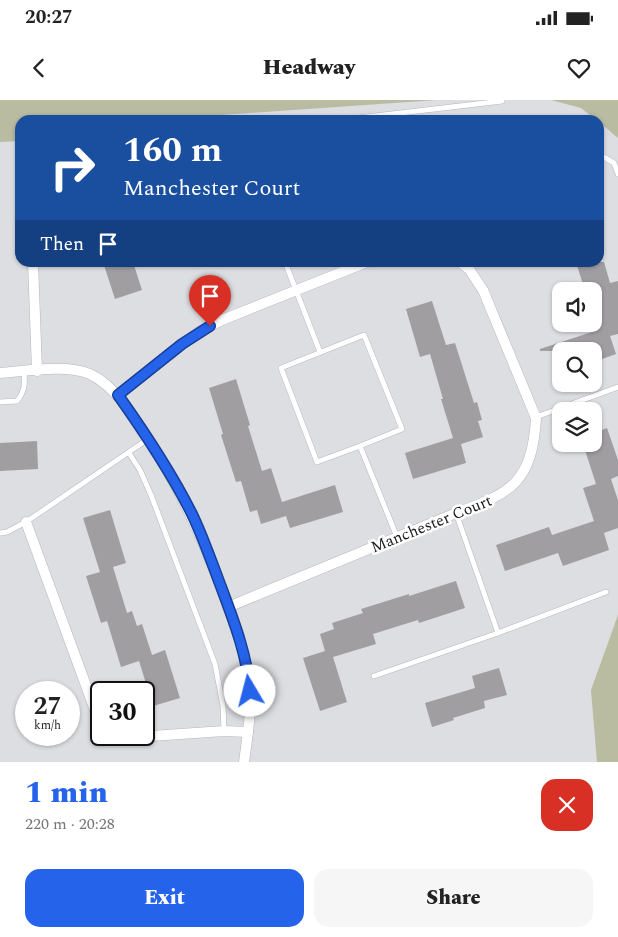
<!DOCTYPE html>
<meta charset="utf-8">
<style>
:root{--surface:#fff;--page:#f6f6f6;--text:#222;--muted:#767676;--accent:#2563eb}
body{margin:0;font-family:Spectral,serif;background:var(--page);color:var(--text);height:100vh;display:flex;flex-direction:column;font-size:19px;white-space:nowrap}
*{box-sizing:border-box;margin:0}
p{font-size:16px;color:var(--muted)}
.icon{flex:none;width:28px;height:28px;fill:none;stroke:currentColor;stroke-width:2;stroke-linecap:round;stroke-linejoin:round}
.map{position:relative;height:662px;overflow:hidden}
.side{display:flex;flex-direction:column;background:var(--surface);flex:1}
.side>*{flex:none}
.banner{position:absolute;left:15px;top:15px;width:589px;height:152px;border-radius:15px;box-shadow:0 1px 4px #0004;background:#1a4fa0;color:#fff;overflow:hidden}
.fabs{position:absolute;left:552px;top:182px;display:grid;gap:10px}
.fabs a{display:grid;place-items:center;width:50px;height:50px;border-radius:10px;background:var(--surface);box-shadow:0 1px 4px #0004;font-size:25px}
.speed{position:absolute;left:15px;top:581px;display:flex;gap:10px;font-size:25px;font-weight:700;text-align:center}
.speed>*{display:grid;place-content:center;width:65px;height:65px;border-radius:50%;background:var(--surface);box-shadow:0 1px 4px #0004;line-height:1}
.speed small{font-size:12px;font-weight:400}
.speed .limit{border:2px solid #111;border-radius:8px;background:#fff;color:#111}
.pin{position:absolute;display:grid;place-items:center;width:42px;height:42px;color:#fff;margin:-51px -21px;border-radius:50% 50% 50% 0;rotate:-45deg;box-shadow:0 0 5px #0007}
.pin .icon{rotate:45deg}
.me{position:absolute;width:55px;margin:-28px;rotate:352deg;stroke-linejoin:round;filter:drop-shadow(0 0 4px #0008)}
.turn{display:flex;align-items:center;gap:18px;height:105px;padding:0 25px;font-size:22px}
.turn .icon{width:65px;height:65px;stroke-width:2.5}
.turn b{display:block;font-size:35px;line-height:42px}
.then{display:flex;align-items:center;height:48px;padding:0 25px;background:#0003;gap:10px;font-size:19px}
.round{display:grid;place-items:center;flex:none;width:52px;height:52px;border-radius:15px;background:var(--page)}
.summary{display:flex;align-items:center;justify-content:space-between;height:85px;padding:0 25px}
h1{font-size:30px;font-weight:800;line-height:38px;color:var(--accent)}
.button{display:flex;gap:10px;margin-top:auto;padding:10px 25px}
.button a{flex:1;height:58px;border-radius:15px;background:var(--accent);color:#fff;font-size:20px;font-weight:800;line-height:58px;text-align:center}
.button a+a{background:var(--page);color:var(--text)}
.status{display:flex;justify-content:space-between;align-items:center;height:35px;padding:0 25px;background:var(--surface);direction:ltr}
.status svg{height:14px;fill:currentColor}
header{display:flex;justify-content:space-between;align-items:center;height:65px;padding:0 25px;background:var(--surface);font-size:22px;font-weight:800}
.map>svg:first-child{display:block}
</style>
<div class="status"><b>20:27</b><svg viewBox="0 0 49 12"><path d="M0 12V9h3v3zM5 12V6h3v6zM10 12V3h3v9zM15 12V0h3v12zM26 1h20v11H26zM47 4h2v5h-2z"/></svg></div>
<header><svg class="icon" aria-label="back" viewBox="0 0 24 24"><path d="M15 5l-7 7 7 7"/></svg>Headway<svg class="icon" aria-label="heart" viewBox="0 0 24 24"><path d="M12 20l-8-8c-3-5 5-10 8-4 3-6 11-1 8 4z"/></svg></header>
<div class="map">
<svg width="618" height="662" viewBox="0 0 618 662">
<rect width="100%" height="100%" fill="#dddee2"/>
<g fill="#b9bca0">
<path d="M0 0H437L192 17 184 20H20V41L0 42Z"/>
<path d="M551 0H618V38L599 22V20H596L581 8Z"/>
<path d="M618 515V662H597L591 590Z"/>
</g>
<g fill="#a19ea1">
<path d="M103 162H133L142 190 115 199Z"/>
<path d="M576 162H604L610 183 618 181V234L610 236 616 254 594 262V251H540V249L598 230 594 217V191H585Z"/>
<path d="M432 201 446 245 455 243 474 303 477 302 482 320 478 321 483 337 461 344 466 363 413 379 405 353 453 338 441 299H443L430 254 420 257 406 209Z"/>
<path d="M236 279 250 325 248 326 262 371 271 368 282 402 335 385 343 412 290 428 286 416 261 424 257 410 250 412 241 381 236 382 221 335 223 334 209 288Z"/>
<path d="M607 328 618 360V376L611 379 618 400V428L604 433 609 450 563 466 558 453 505 471 496 445 549 427 552 435 594 421 583 388 596 384 583 344H594V333Z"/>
<path d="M37 341 38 369 0 371V343Z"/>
<path d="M110 410 126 463 113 467 127 513 132 511 137 526 142 524 152 555 165 550 180 598 153 606 139 561 121 567 107 521 101 523 86 476 100 472 83 418Z"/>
<path d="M456 481 465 508 419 523 418 520 373 534 376 544 333 557 347 602 320 611 303 558 325 551 320 534 334 529 332 523 363 513 361 509 409 494V496Z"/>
<path d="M499 568 507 595 484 601 485 608 453 618 454 620 432 627 425 603 475 588 472 576Z"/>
</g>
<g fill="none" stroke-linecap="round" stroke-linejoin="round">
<g stroke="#b6b7bb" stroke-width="6">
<g id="lane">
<path d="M341 20 502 1"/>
<path d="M599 58 602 56 614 63 618 74"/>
<path d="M285 162 320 252"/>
<path d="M0 302 17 301C25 291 25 284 24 271"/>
<path d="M536 317 618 287"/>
<path d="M360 346 402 329 364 235 281 268 317 362 360 346 397 437"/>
<path d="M129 353 140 370 151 395 215 564 223 606 224 631"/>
<path d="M456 413 498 533"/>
<path d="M0 433 7 432 26 422 148 339"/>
<path d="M374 576 498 533 606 492"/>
</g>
</g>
<g stroke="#b6b7bb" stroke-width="11">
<g id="street">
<path d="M33 162 37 271"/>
<path d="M0 273C26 271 67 264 90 274 115 286 134 316 148 339 181 390 201 435 223 492 233 519 243 546 248 575 253 604 248 633 244 662"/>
<path d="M118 295 197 233 222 220 367 162"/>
<path d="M26 422 99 621 101 624"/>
<path d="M228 507 456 413C513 393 532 381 536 318L483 190 469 169 460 162"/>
<path d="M113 635 122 638 224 631 248 632"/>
</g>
</g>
<use href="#lane" stroke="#fff" stroke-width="5"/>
<use href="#street" stroke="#fff" stroke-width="10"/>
</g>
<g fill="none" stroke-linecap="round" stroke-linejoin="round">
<g stroke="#184099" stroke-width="12">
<path id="route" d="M210 226 182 244 118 295C145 333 171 372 192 414 204 439 213 466 223 492 235 524 247 556 250 591"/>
</g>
<use href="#route" stroke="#2563eb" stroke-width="9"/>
</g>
<g text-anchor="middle" stroke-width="5" stroke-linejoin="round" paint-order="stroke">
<g font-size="16" fill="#18181a" stroke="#fff">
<text transform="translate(431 423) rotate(-22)" y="6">Manchester Court</text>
</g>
</g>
</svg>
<div class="fabs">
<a><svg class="icon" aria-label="sound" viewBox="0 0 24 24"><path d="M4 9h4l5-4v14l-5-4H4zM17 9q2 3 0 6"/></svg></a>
<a><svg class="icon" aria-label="search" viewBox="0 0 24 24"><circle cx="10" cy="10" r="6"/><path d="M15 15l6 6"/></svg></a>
<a><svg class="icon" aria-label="layers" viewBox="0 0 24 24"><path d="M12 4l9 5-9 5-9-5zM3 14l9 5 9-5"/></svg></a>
</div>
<div class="speed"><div>27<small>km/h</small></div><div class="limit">30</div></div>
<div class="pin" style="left:210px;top:226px;background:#d93025"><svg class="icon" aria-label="arrive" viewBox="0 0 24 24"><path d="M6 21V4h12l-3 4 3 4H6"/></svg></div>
<svg class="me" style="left:250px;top:591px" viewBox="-20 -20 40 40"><circle r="19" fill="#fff"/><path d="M0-13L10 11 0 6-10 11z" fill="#2563eb"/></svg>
<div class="banner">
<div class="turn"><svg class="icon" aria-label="right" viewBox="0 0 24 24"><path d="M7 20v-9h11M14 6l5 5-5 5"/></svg><div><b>160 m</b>Manchester Court</div></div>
<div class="then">Then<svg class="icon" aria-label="arrive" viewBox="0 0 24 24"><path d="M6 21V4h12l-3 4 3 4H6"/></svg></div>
</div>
</div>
<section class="side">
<div class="summary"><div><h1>1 min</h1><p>220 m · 20:28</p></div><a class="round" style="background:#d93025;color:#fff"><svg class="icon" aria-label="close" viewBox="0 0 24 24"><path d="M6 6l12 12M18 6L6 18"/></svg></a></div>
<div class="button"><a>Exit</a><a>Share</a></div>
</section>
